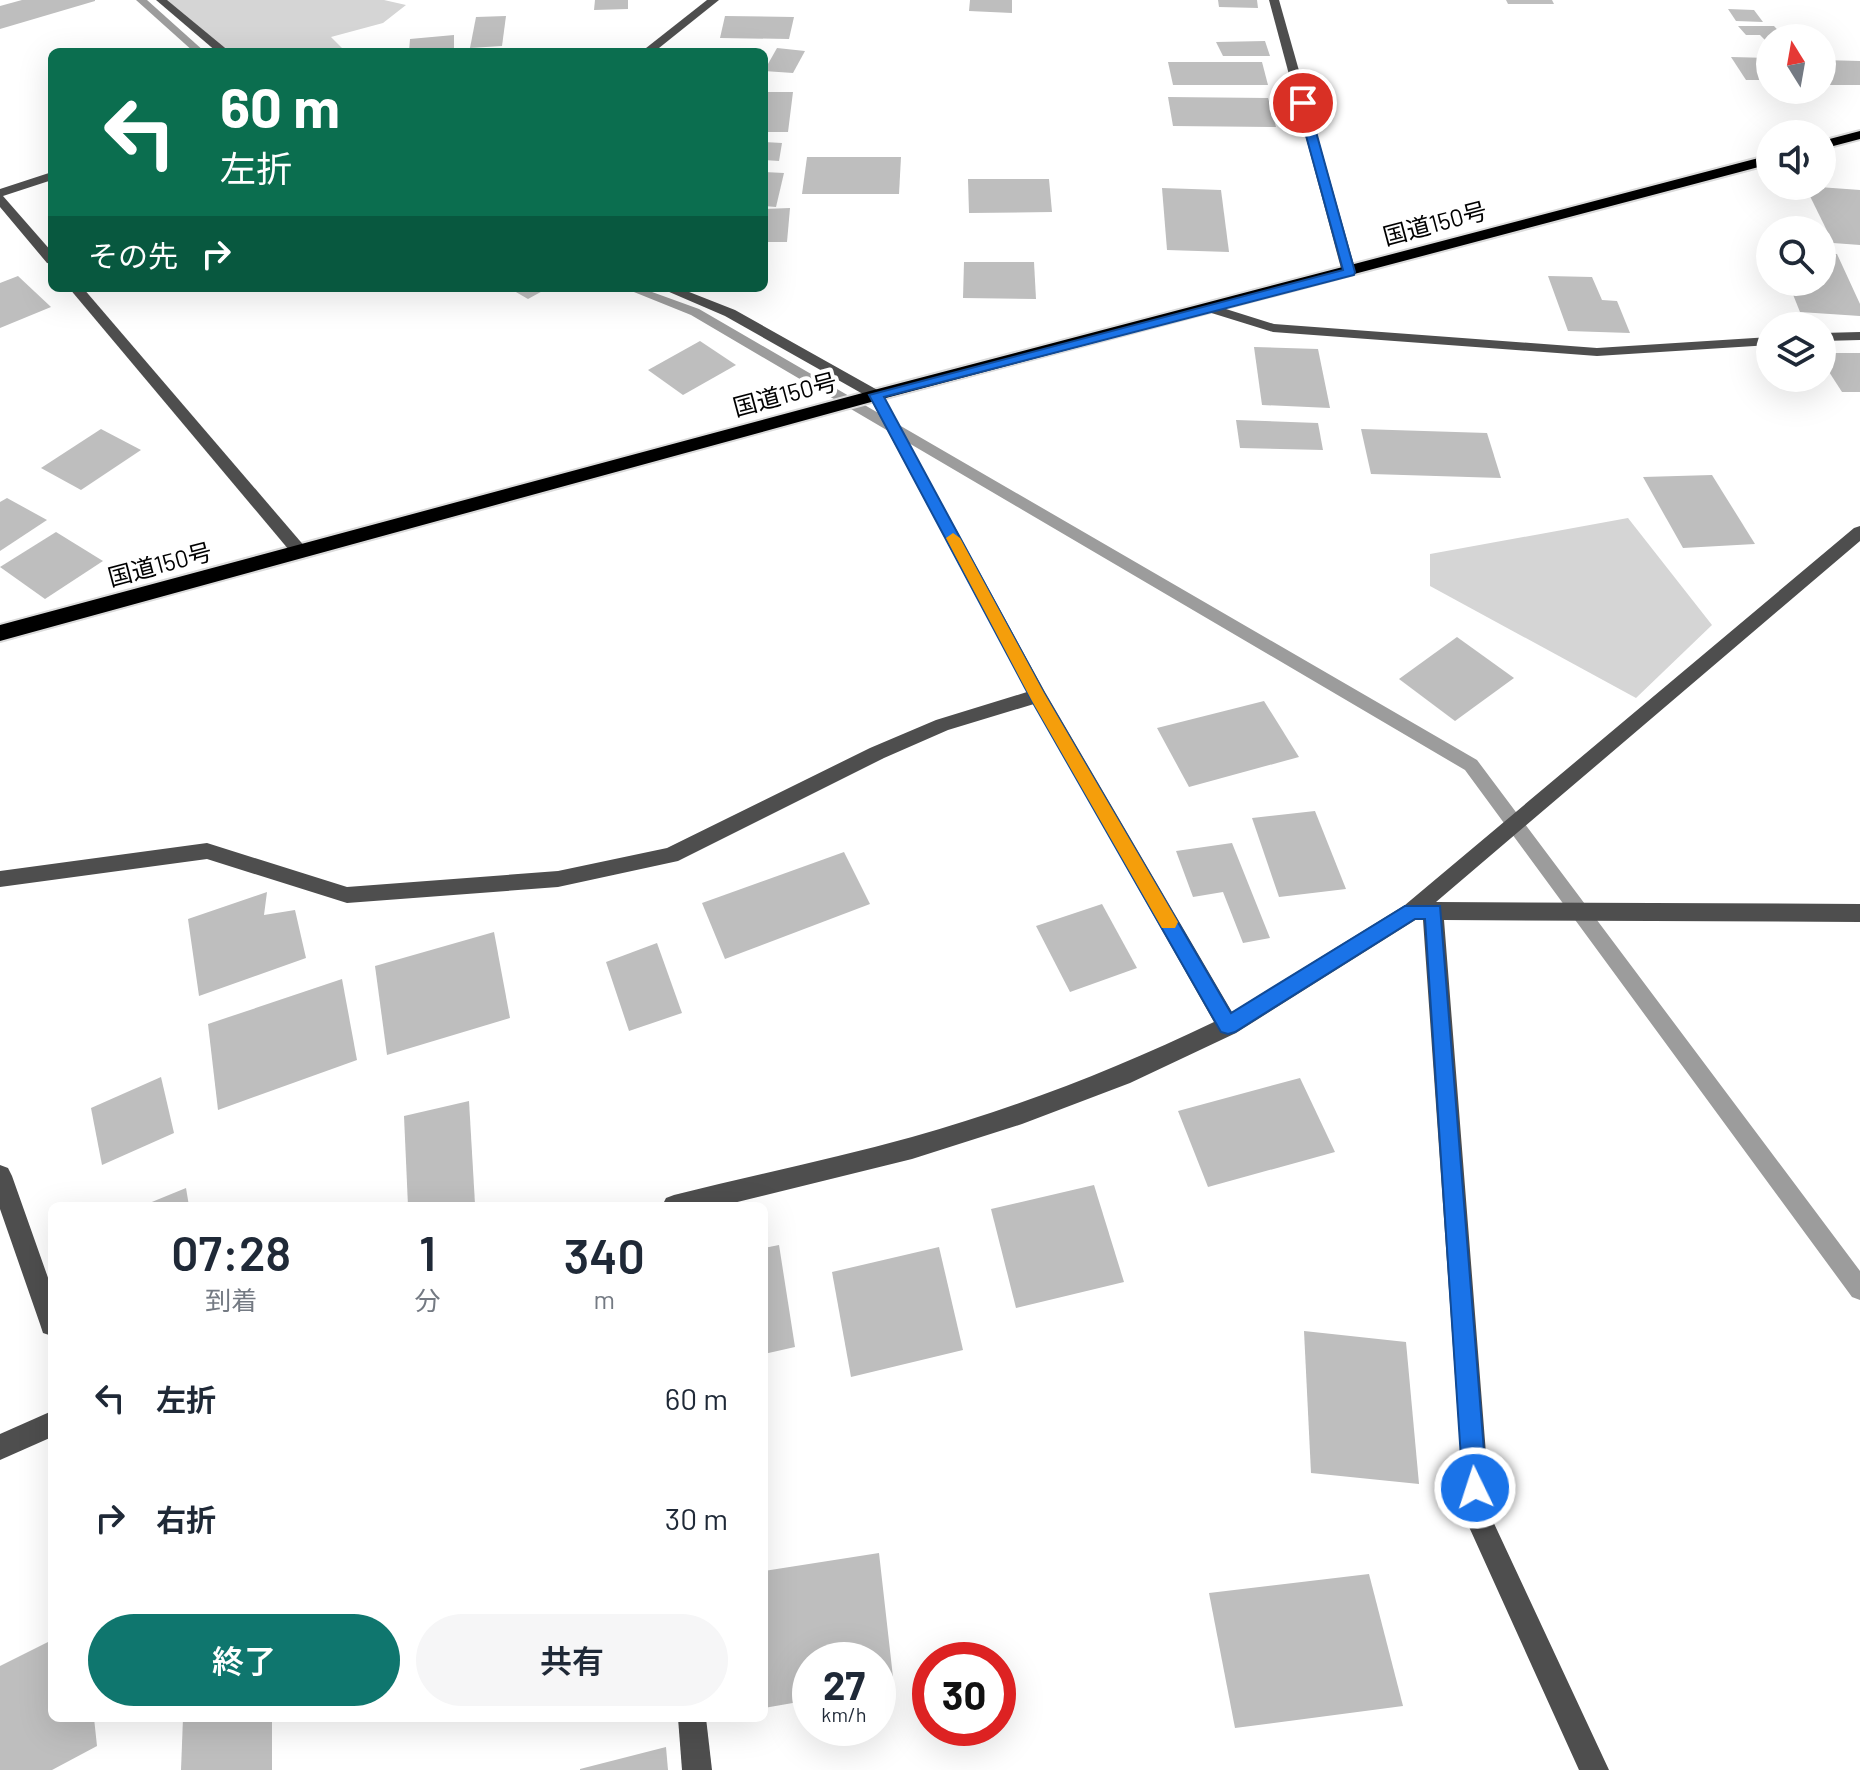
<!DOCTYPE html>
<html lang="ja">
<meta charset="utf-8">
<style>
:root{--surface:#fff;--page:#f6f6f7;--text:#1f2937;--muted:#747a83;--accent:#0f766e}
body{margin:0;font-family:Barlow,"Noto Sans JP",sans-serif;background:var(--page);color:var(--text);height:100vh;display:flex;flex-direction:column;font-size:30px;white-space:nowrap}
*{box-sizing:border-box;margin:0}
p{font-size:26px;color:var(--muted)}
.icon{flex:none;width:44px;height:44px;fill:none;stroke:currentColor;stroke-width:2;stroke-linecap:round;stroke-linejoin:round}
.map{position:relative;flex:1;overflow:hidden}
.side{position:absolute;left:48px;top:1202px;width:720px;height:520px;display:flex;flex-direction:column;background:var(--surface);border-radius:12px;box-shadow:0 8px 32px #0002}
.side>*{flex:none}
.hud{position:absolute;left:48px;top:48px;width:720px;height:244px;border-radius:12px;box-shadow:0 8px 32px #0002;background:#0b6e4f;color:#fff;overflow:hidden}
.needle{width:52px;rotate:349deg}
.tools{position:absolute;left:1756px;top:24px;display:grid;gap:16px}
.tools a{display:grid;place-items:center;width:80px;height:80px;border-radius:50%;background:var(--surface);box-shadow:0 8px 32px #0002;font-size:40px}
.speed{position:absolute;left:792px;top:1642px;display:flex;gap:16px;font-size:40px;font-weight:700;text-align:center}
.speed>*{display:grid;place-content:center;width:104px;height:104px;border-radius:50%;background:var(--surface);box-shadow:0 8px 32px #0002;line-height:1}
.speed small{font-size:20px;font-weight:400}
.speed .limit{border:12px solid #d22;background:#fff;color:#111}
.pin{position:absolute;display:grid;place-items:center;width:68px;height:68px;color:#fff;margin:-34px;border:4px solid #fff;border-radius:50%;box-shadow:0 2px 8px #0007}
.me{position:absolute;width:88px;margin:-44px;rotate:356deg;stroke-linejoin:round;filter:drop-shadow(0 0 6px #0008)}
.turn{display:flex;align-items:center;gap:28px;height:168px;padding:0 40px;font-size:36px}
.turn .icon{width:104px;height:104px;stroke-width:2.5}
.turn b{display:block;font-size:56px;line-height:68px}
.then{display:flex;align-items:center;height:76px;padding:0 40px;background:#0003;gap:16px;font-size:30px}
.eta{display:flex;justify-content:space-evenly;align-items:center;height:136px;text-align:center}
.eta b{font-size:48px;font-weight:600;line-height:56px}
.button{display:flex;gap:16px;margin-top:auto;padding:16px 40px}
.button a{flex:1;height:92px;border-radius:48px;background:var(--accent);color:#fff;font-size:32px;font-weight:600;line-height:92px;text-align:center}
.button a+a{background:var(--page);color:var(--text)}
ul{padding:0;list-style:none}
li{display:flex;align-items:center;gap:24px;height:120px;padding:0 40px}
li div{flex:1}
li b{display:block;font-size:30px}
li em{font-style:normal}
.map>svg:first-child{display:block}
</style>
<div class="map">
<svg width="1860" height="1770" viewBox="0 0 1860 1770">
<rect width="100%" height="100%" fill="#fff"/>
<g fill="#d5d5d5">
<path d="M161 0H384L406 5 383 23 331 37 346 52H224Z"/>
<path d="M1628 518 1712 625 1636 698 1430 586V554Z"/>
</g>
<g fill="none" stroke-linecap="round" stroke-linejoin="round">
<g fill="#9c9c9c" fill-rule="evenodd">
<path d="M136 0H147L205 52H194Z"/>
<path d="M624 288H641L699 309 1477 760 1860 1271V1300L1852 1297 1465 770 691 315Z"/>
</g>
</g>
<g fill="#bebebe">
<path d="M22 0H95V1L0 29V6Z"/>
<path d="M595 0H628V9L594 10Z"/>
<path d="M970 0H1012V13L969 11Z"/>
<path d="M1218 0H1257L1258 8 1219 7Z"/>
<path d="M1506 0H1552L1554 4H1508Z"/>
<path d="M1728 9 1754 10 1763 22 1736 21Z"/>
<path d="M506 16 502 46 470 48 476 17Z"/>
<path d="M725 16 794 17 789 39 720 38Z"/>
<path d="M1738 26H1774L1785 38H1770V41H1766L1760 35H1746Z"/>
<path d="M454 35V51L409 52 410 39Z"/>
<path d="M1265 41 1270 56H1223L1216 42Z"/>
<path d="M777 48 805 51 793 73 764 71Z"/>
<path d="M1731 57 1770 58V80H1746Z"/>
<path d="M1822 60 1860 61V85H1828L1822 76Z"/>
<path d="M1168 62H1262L1268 85H1173Z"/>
<path d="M764 92H793L788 132H764Z"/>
<path d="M1168 97 1268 98 1276 127 1173 126Z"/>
<path d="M764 142 782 143 779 161 764 160Z"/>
<path d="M807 157H901L899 194H802Z"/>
<path d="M764 172 784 173 776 207 764 206Z"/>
<path d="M968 179H1049L1052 212 969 213Z"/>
<path d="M1805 186 1860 190V245L1833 243Z"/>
<path d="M1162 188 1221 190 1229 252 1167 250Z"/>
<path d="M790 208 787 242H764V209Z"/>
<path d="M1822 253 1837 254 1860 304V316L1800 312 1788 282H1822Z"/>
<path d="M964 262H1034L1036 299 963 298Z"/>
<path d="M18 276 51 307 0 328V283Z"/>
<path d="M1548 276 1592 277 1602 300 1617 301 1630 333 1568 331Z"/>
<path d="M509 288H548L528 299Z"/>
<path d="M700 341 736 365 683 395 648 370Z"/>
<path d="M1254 347 1318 349 1330 408 1262 405Z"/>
<path d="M1822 353H1860V392H1842L1822 361Z"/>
<path d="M1236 420 1318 423 1323 450 1240 448Z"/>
<path d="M101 429 141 450 81 490 41 468Z"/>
<path d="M1361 429 1487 433 1501 478 1371 474Z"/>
<path d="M1712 475 1755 544 1683 548 1643 477Z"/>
<path d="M7 498 47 520 0 551V502Z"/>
<path d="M56 532 103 561 45 599 0 567Z"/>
<path d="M1457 637 1514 678 1455 721 1399 679Z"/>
<path d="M1264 701 1299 757 1189 787 1157 728Z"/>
<path d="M1315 811 1346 889 1279 897 1252 818Z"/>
<path d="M1232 843 1270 938 1243 943 1223 892 1193 897 1176 851Z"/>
<path d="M844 852 870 904 725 959 702 903Z"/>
<path d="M267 892 264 915 295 910 306 958 199 996 188 919Z"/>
<path d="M1102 904 1137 968 1070 992 1036 926Z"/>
<path d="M494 932 510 1018 387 1055 375 966Z"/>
<path d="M657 943 682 1013 629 1031 606 962Z"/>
<path d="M342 979 357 1060 218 1110 208 1024Z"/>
<path d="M161 1077 174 1133 102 1165 91 1108Z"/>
<path d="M1300 1078 1335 1152 1208 1187 1178 1111Z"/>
<path d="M469 1101 475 1204 408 1206 404 1116Z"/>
<path d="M1094 1185 1124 1282 1016 1308 991 1209Z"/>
<path d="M186 1188 189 1206H142Z"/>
<path d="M779 1245 795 1347 764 1354V1248Z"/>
<path d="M939 1247 963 1350 851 1377 832 1272Z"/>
<path d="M1304 1331 1406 1342 1419 1484 1311 1473Z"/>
<path d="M879 1553 894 1686 878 1688V1660H810V1700L764 1708V1571Z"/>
<path d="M1369 1574 1403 1706 1235 1728 1209 1593Z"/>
<path d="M52 1640V1718H94L97 1746 52 1770H0V1666Z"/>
<path d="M183 1718H272V1770H181Z"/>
<path d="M666 1747 668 1770H580V1769Z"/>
</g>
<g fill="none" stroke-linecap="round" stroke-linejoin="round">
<g stroke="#dbdbdb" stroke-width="4">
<g id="highway">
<path d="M1860 131V139L1822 149V141Z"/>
<path d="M1770 155V164L882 399 0 641V625L870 391Z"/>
</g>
</g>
<g fill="#4e4e4e" fill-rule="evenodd">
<path d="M156 0H167L230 52H217Z"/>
<path d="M707 0H719L654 52H641Z"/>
<path d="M1269 0H1279L1356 272 1354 275 1342 272Z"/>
<path d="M52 172V180L3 196 52 252V264L47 263 0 207V189Z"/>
<path d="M69 288H83L306 548 308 552 306 556H294Z"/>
<path d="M660 288H679L735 310 881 392 1045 692 1232 1012 1405 905 1854 528 1860 526V541L1436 902 1860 904V922L1444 920 1491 1517 1609 1770H1579L1465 1518 1423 920 1417 919 1236 1033 1130 1083 1022 1124 912 1159 721 1206H662L666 1198 674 1195C753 1175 833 1159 912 1137 1016 1108 1116 1069 1214 1022L1034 704 948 730 884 758 678 861 558 887 347 903 207 859 0 887V871L207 843 347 887 558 871 667 848 870 748 936 720 1027 692 870 398 725 316Z"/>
<path d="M1210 304 1274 324 1597 348 1770 337V345L1597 356 1273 332 1205 311 1203 308Z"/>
<path d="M1860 332V340L1822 341V333Z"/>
<path d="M0 1165 8 1168 12 1176 52 1289V1336L43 1333 40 1324 0 1209Z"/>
<path d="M52 1411V1437L0 1460V1434Z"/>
<path d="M678 1718H706L712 1770H682Z"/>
</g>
<use href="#highway" fill="#000" fill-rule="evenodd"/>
</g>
<path fill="#1a73e8" stroke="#114b97" stroke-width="2" d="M1303 100 1308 103 1355 272 1354 275 884 397 1044 693 1231 1013 1405 906H1440L1487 1488 1484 1496 1475 1500 1467 1496 1463 1488 1425 919H1415L1235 1032 1228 1034 1221 1032 1032 701 869 395 1343 270 1297 103Z"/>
<path fill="#f59e0b" d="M953 533 960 538 1044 693 1175 917 1178 922 1175 928H1162L1032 701 946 538Z"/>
<g text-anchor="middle" stroke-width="8" stroke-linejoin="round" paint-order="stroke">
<g font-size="24" fill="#000" stroke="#fff">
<text transform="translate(1435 224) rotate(-15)" y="8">国道150号</text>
<text transform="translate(785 395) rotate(-15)" y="8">国道150号</text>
<text transform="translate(160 565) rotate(-15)" y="8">国道150号</text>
</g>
</g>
</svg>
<div class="tools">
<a><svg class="needle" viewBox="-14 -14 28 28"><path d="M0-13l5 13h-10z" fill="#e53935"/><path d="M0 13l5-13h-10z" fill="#747a83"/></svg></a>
<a><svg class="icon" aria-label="sound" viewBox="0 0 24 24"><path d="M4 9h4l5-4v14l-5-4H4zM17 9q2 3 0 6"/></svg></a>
<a><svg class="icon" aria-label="search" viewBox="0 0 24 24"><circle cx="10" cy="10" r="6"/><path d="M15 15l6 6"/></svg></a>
<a><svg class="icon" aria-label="layers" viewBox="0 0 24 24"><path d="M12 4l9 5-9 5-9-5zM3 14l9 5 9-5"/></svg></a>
</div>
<div class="speed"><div>27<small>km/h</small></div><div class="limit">30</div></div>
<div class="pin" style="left:1303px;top:103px;background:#d93025"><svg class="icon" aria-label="arrive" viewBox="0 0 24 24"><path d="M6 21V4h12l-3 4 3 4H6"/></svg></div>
<svg class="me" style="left:1475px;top:1488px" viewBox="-20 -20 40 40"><circle r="17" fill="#1a73e8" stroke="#fff" stroke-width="3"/><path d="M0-11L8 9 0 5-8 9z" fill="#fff"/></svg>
<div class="hud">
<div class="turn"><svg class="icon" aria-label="left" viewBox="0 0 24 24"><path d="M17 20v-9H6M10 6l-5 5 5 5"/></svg><div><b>60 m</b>左折</div></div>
<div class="then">その先<svg class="icon" aria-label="right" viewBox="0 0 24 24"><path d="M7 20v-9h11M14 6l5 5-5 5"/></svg></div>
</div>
<section class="side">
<div class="eta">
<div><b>07:28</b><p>到着</p></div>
<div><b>1</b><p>分</p></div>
<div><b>340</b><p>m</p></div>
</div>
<ul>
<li><svg class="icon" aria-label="left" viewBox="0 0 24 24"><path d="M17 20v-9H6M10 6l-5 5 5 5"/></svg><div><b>左折</b></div><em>60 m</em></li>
<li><svg class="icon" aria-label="right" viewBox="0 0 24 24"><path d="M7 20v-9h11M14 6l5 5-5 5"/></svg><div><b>右折</b></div><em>30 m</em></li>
</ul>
<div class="button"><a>終了</a><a>共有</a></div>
</section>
</div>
